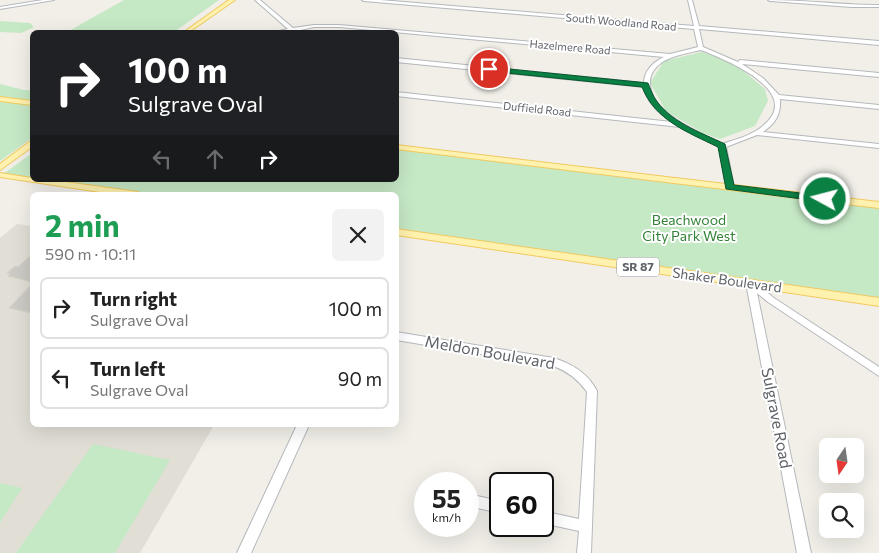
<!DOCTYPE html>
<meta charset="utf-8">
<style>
:root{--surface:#fff;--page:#f2f2f2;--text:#222;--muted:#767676;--line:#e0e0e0}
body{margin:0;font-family:Commissioner,sans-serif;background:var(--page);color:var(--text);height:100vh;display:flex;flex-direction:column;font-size:19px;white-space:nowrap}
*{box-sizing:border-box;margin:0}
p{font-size:16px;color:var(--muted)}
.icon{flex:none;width:28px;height:28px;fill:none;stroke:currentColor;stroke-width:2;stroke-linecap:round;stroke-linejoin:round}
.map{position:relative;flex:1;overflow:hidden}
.side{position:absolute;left:30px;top:192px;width:369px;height:235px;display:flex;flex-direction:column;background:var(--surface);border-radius:8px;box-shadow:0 5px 20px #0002}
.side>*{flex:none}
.guide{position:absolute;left:30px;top:30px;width:369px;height:152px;border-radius:8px;box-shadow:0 5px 20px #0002;background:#202124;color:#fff;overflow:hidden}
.needle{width:32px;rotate:193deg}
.buttons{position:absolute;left:819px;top:438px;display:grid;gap:10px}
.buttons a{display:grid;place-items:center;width:45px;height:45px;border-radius:8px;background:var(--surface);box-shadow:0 5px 20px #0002;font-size:25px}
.speed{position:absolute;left:414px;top:472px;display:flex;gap:10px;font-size:25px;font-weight:700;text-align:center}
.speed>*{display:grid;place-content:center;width:65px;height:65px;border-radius:50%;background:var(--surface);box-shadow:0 5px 20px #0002;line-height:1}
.speed small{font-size:12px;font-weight:400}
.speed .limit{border:2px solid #111;border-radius:8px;background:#fff;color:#111}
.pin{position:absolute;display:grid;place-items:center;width:42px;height:42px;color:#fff;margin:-21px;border:2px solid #fff;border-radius:50%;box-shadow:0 1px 5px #0007}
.me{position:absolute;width:55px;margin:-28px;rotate:277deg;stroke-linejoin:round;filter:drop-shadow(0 0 4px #0008)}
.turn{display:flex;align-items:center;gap:18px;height:105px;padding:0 15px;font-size:22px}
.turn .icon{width:65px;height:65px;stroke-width:2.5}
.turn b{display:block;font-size:35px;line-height:42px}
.lanes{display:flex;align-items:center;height:48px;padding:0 15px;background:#0003;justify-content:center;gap:25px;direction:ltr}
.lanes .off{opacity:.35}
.round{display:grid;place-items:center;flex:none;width:52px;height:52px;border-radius:8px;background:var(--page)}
.head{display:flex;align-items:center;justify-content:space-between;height:85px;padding:0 15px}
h1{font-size:30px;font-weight:700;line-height:38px;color:#1e9e55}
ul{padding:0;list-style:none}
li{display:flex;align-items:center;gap:15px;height:62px;margin:0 10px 8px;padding:0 5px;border:2px solid var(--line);border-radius:8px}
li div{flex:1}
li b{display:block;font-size:19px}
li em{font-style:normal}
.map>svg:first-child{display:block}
</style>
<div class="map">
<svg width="879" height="553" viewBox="0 0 879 553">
<rect width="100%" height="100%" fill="#f1efe8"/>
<path fill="#e1ded6" d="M17 224 32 226V425H214L140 553H0V238Z"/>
<g fill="#c5e8c5">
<path d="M124 0H219L174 32H67Z"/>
<path d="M0 21 30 23 34 27 21 33 0 32Z"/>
<path d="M702 52 734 63 765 89 768 101 755 126 720 139 703 133 666 111 650 83 664 61Z"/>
<path d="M0 84 24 90H32V101L0 97Z"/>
<path d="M0 100 32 104V138L0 161Z"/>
<path d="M396 147 879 205V302L396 232V195H138L34 180H396Z"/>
<path d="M32 153V180L2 175Z"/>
<path d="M93 444 170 460 115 553H16Z"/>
<path d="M0 483 22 488 0 523Z"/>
</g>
<g fill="#cccac5" stroke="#d6d1c6">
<path d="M32 254V282L8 276 10 274 7 273 15 266 18 267Z"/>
<path d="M32 284V313L9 308Z"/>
</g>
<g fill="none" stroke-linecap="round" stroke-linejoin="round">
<g stroke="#b5b8bc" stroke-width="2">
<g id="minor">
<path d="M43 0H54L0 9V7Z"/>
<path d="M255 0H260L293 28 314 25H339L670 54 698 47 694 29 364 1 362 0H380L694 26 688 0H692L699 26 879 41V45L699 29 703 47 738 62 740 60 879 73V77L742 64 763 78 779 95 879 105V109L780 99C781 114 776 123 763 132L879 144V148L757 135 726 147 734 187 730 189 726 187 719 147 680 127 396 96V92L672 122C660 114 646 102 644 87L396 62V58L644 83C644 71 653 62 664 57L339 27H314L296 31V32H279V31L288 29ZM701 50C724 59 804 91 764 125 753 135 737 139 722 144 699 132 649 113 650 82 650 73 656 66 664 61 675 55 688 53 701 50Z"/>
<path d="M768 0C805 0 842 5 879 5V7H852L770 1Z"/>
<path d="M750 280 753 281 774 298 879 367V376L768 302 757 293 811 553H797L746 283Z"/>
<path d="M396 332 554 358C572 364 588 373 597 391L591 553H577L579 531 542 523V511L579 519 587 392C578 379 567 371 553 366L396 340Z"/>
<path d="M297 425H309L251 553H237Z"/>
<path d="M468 494 500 501V513L468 506Z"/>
</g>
</g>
<g stroke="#f2c960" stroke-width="2">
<g id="major">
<path d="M229 0H235L189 32H184Z"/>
<path d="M0 97 32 101V105L0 101Z"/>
<path d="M29 142H32V147L0 170V164Z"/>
<path d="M396 145 879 202V208L396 149Z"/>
<path d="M0 173 32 178V180H51L138 192 142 195H120L0 177Z"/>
<path d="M396 229 879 298V306L396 235Z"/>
</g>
</g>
<use href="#minor" fill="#fff" fill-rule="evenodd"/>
<use href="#major" fill="#fff2af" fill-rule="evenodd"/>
</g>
<path fill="#0b8043" stroke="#07532c" d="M489 67 648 83C650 88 652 93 654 97 669 122 700 132 725 144L734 185 825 196 830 199 825 202 726 189 718 147C687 132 655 120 642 87L487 71V68Z"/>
<g text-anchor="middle" stroke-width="4" stroke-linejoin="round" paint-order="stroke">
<g font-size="11" fill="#5f6368" stroke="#fff">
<text transform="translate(621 22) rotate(5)" y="4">South Woodland Road</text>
<text transform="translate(570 47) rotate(5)" y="4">Hazelmere Road</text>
<text transform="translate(537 109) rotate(6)" y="4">Duffield Road</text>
</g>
<rect fill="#fff" stroke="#8f9295" stroke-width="1" x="617" y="257.5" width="42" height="19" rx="4"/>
<g font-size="12" font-weight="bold" fill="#5f6368">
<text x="638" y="271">SR 87</text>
</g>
<g font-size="14" fill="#348238" stroke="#fff">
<text x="689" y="225">Beachwood<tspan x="689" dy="16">City Park West</tspan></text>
</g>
<g font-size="14" fill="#5f6368" stroke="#fff">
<text transform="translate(727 280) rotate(8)" y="5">Shaker Boulevard</text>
</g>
<g font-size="16" fill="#5f6368" stroke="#fff">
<text transform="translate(490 352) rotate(10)" y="6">Meldon Boulevard</text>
<text transform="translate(777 418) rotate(79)" y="6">Sulgrave Road</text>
</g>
</g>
</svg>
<div class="buttons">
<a><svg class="needle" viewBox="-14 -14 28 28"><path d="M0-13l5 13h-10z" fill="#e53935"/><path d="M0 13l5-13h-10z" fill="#767676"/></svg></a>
<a><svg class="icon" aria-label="search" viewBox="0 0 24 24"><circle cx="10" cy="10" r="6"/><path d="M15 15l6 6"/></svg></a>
</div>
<div class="speed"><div>55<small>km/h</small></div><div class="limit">60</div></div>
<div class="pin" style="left:489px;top:69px;background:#d93025"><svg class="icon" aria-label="arrive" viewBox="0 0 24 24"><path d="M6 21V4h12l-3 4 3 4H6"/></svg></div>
<svg class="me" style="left:825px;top:199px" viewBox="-20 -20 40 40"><circle r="17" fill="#0b8043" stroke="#fff" stroke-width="3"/><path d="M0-11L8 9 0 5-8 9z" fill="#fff"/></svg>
<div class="guide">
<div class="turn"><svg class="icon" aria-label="right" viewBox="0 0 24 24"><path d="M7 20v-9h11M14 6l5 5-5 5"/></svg><div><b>100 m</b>Sulgrave Oval</div></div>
<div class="lanes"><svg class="icon off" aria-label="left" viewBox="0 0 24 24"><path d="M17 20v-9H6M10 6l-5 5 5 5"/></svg><svg class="icon off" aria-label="ahead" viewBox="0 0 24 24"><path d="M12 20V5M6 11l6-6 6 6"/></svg><svg class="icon" aria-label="right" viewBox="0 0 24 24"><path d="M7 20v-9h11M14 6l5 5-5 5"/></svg></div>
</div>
<section class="side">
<div class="head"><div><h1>2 min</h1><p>590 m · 10:11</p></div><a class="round"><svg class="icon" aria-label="close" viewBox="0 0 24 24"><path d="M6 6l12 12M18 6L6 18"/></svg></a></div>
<ul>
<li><svg class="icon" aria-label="right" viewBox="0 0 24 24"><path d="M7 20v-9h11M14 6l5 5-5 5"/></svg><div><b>Turn right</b><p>Sulgrave Oval</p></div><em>100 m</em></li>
<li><svg class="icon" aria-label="left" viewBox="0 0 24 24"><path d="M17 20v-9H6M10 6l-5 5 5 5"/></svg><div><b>Turn left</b><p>Sulgrave Oval</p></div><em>90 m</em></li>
</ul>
</section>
</div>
